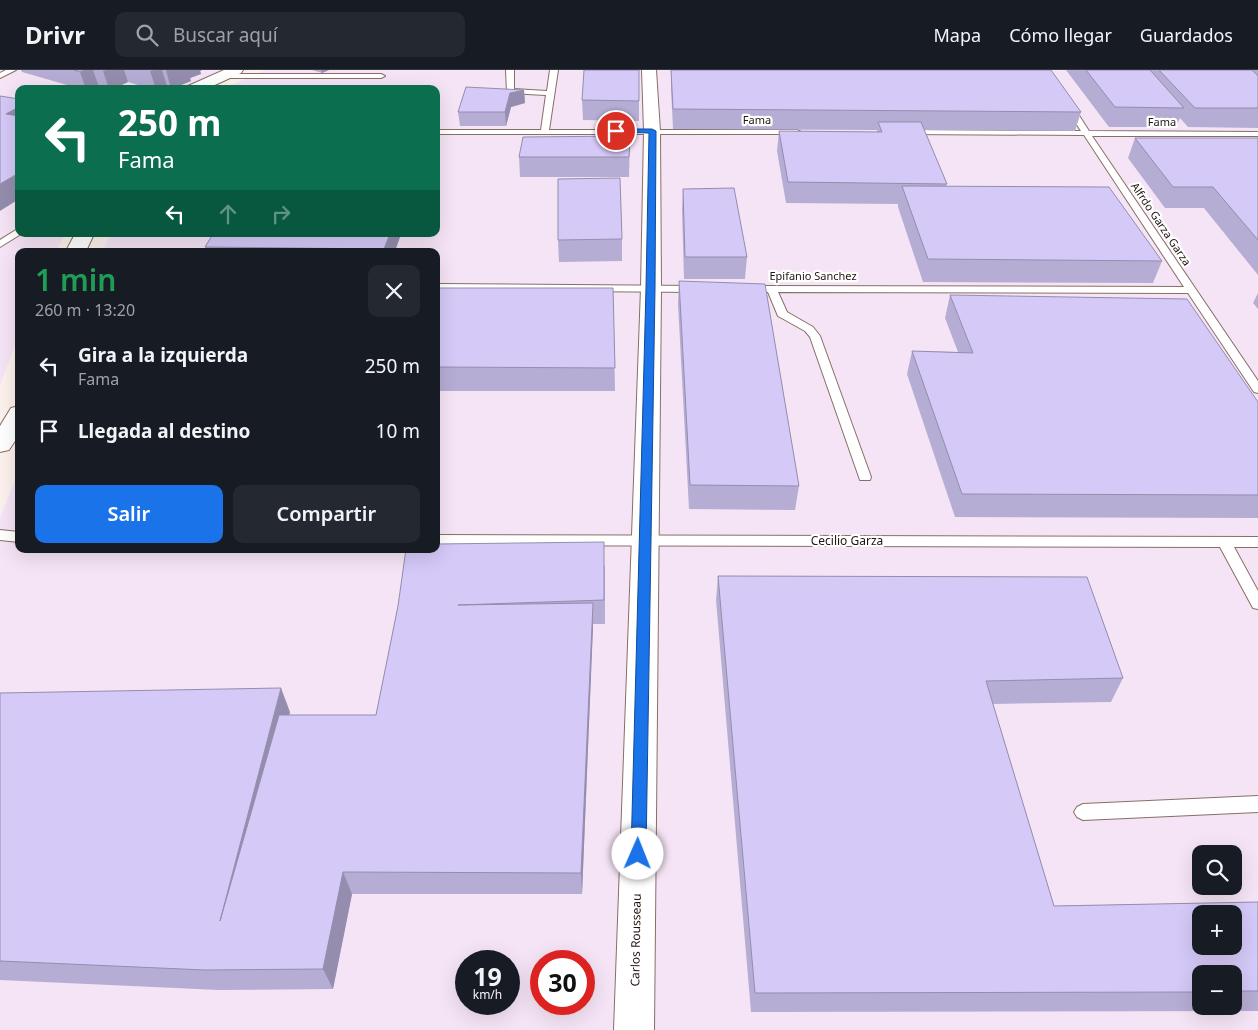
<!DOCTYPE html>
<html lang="es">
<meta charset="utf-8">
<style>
:root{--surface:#171b24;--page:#242831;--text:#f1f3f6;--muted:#9ea1a6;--line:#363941;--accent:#1a73e8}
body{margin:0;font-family:"Noto Sans",sans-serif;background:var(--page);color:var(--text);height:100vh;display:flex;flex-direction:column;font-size:19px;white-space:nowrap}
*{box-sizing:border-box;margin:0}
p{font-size:16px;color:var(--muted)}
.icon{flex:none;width:28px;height:28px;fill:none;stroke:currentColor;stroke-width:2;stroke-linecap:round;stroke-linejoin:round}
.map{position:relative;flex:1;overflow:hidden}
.side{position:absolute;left:15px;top:178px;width:425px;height:305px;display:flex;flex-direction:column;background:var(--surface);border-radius:10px;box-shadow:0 5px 20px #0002}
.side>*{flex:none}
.top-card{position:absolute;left:15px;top:15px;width:425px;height:152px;border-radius:10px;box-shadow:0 5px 20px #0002;background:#0b6e4f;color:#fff;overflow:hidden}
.fabs{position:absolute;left:1192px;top:775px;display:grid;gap:10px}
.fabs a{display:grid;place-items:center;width:50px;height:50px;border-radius:10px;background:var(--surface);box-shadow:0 5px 20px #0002;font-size:25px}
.speed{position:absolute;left:455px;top:880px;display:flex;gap:10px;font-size:25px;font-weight:700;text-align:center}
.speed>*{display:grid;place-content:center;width:65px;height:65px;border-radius:50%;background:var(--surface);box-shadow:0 5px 20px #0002;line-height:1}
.speed small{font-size:12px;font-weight:400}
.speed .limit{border:8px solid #d22;background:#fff;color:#111}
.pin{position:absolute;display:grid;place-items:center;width:42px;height:42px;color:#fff;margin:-21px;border:2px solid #fff;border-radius:50%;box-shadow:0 1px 5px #0007}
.me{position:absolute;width:55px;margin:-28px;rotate:1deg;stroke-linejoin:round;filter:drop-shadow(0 0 4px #0008)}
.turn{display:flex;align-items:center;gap:18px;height:105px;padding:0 20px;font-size:22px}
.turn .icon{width:65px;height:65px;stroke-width:2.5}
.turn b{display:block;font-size:35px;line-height:42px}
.lanes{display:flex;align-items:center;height:48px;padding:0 20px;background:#0003;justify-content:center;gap:25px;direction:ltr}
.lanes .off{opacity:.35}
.round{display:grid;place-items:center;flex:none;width:52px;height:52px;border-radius:10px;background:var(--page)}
.overview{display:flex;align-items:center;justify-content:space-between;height:85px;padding:0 20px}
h1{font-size:30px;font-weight:600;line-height:38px;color:#1e9e55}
.action{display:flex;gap:10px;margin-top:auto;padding:10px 20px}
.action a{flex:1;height:58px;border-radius:10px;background:var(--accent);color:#fff;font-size:20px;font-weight:600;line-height:58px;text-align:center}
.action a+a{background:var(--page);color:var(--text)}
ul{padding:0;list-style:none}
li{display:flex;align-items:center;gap:15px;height:65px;padding:0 20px}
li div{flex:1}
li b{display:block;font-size:19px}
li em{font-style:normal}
header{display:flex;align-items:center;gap:30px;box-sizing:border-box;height:70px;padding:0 25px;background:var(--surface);border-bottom:1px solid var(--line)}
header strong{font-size:24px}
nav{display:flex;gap:28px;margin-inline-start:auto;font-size:18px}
.search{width:350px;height:45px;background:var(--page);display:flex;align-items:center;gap:12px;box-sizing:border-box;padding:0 18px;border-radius:10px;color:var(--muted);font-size:19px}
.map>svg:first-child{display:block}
</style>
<header>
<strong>Drivr</strong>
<div class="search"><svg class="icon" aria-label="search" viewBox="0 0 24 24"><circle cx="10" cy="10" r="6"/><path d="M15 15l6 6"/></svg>Buscar aquí</div>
<nav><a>Mapa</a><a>Cómo llegar</a><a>Guardados</a></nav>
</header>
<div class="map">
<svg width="1258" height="960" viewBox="0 0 1258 960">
<rect width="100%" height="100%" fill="#fdf1ed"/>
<g fill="#f5e4f5" fill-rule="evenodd">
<path d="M0 0H231L189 19H19V164H65L56 181H19V265L0 315Z"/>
<path d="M265 0H1258V960H0V448L19 400V479H436V181H103L110 164H436V19H223ZM1201 784H1234V816H1201ZM1201 844H1234V876H1201ZM466 891H509V934H466ZM541 891H584V934H541ZM1201 904H1234V936H1201Z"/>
</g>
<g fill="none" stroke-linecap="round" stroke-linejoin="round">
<g stroke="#886f64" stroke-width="2">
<g id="lane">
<path d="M6 0H16L0 8V3Z"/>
<path d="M506 0H514V19L547 21 550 0H558L549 60H797L801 62 797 64H436V60H541L546 25 507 23Z"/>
<path d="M218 4H381L385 6 381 8H218Z"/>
<path d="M1065 33H1071L1089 61 1258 62V66H1092L1258 311V323L1254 322 1188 223 778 222 787 242 813 257 820 266 871 407 870 410H860L810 267 805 261 778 246 768 222H749L744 219 749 216 1184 217 1084 65 906 64 902 62 906 60 1081 61 1064 35Z"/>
<path d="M19 158V164H21L0 177V170Z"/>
<path d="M436 214 697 216 702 219 697 222 436 220Z"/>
<path d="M0 460 19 462V472L0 470Z"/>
<path d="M436 465 1258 467V477H1234L1258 521V539L1253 538 1220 477 436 475Z"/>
<path d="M1258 726V742L1083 750 1077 747 1074 742 1077 737 1083 734Z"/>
</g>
</g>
<g stroke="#886f64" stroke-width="2">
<g id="street">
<path d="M224 0H243L241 3 206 19H186L188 16Z"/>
<path d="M642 0H656L660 61 661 218 654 960H614L641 218 644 61Z"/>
<path d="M75 164H94L86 181H66Z"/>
<path d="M19 336V365L9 380 0 382V356L11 338Z"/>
</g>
</g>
<use href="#lane" fill="#fff" fill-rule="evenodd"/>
<use href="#street" fill="#fff" fill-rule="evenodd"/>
</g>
<g fill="#b6add4" fill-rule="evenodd">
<path d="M21 0H202L200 1 201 4 190 8 191 11 172 19 167 16 161 19H151L128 12 113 19H106L99 17 93 19H81L22 2Z"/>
<path d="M312 0H329L322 3Z"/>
<path d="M639 0V51L583 50 582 30Z"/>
<path d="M671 0 1081 42 1075 61 924 60 947 114 946 116 1162 191 1153 213 923 212 898 137V134L786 133 777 81 779 61 877 62V60L673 59 671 18Z"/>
<path d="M1066 0H1258V58L1188 57 1180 48 1176 57H1109Z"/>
<path d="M524 20 525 33 511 37 506 56H460L458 42Z"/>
<path d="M630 66 629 107H520L519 87Z"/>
<path d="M1135 68H1258V205L1204 138H1165L1128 88Z"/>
<path d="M683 119 747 187 745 209H684L682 140Z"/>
<path d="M401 164 395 181H206L205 177Z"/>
<path d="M622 169V191L559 192 558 170Z"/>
<path d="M679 211 799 416 795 440 689 439 678 234Z"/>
<path d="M613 218 615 321H436V223Z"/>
<path d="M1258 223V239L1253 233Z"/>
<path d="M950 225 1258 332V448L955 447 907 304 912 281 958 282 945 248Z"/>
<path d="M605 496V554H593L582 824H352L333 919 219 920 0 910V623L290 642 289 645H376L398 536Z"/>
<path d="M718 506 1123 608 1111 632 993 634 1054 836 1258 832V941L751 942 716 530ZM1201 904H1234V936H1201Z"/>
</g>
<g fill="#948dad">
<path d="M85 0H93L99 17 93 19H86L80 2Z"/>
<path d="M106 0H124L128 12 113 19H109L103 1Z"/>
<path d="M154 0H162L167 16 161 19H156L150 1Z"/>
<path d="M166 0H202L200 1 201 4 190 8 191 11 171 19Z"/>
<path d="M321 0H329L322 3Z"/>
<path d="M524 20 525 33 511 37 506 56 505 42 510 23Z"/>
<path d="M19 37V61L6 44Z"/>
<path d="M19 103V129L0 141V114Z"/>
<path d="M390 164H401L395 181H385L384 179Z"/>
<path d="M593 533V557L582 824 581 803Z"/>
<path d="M281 618 290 642 232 871 220 851Z"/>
<path d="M343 802 352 824 333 919 323 899Z"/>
</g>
<g fill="#d4c9f7" stroke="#948dad" fill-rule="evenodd">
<path d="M74 0H85L80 2Z"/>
<path d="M584 0H639V31L582 30Z"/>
<path d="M671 0H1051L1081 42 673 39Z"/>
<path d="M1086 0H1150L1184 38 1115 37Z"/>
<path d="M1159 0H1252L1258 6V38H1195Z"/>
<path d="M466 17 524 20 510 23 505 42H458Z"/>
<path d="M0 26 19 29V37L6 44 19 46V103L0 114Z"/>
<path d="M878 52H921L947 114 788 112 779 61 882 62Z"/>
<path d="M630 66 629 87H519L523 67Z"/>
<path d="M1135 68H1258V170L1213 117H1173Z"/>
<path d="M620 108 622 169 558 170V109Z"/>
<path d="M902 116 1109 117 1162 191 928 189Z"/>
<path d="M734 118 747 187H685L683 119Z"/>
<path d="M213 164H390L384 179 205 177Z"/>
<path d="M679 211 765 214 799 416 690 415Z"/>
<path d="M437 218H613L615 298 436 297V223Z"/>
<path d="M950 225 1187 229 1258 332V425L962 424 912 281 973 283Z"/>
<path d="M604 472V530L458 535 593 533 581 803 343 802 323 899 205 900 0 891V623L281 618 220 851 279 645H376L398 536 406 479H436V474Z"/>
<path d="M718 506 1087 507 1123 608 986 611 1054 836 1258 832V921H1234V904H1201V922L755 923ZM1201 844H1234V876H1201Z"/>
</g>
<path fill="#1a73e8" stroke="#114b97" d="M616 59H652L656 61 655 218 646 784 643 789 638 791 633 789 631 784 646 218 649 63 614 62 613 61Z"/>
<g text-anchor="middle" stroke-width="4.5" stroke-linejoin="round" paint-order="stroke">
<g font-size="11" fill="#1f1511" stroke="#fff">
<text x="757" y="54">Fama</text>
<text x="1162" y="56">Fama</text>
<text transform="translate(1161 154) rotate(56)" y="4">Alfrdo Garza Garza</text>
<text x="813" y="210">Epifanio Sanchez</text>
</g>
<g font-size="12" fill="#1f1511" stroke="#fff">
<text x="847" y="475">Cecilio Garza</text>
<text transform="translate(636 870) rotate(-89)" y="4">Carlos Rousseau</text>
</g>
</g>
</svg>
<div class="fabs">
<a><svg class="icon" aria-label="search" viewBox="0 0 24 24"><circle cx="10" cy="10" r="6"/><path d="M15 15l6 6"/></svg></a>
<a>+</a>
<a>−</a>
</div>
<div class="speed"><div>19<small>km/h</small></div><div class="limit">30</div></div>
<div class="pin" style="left:616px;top:61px;background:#d93025"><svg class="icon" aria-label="arrive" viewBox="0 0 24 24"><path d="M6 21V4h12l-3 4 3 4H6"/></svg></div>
<svg class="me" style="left:638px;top:784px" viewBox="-20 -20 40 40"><circle r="19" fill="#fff"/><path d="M0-13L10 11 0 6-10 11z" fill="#1a73e8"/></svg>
<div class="top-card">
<div class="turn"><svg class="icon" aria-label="left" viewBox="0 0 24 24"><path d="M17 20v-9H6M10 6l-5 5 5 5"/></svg><div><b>250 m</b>Fama</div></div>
<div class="lanes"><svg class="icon" aria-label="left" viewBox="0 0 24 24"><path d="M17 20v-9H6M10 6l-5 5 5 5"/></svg><svg class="icon off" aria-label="ahead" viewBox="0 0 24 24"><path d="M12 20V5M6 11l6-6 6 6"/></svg><svg class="icon off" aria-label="right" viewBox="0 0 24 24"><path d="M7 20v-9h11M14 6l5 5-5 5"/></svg></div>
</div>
<section class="side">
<div class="overview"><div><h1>1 min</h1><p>260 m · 13:20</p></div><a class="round"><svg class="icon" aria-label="close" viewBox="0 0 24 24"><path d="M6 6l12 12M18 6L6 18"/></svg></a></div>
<ul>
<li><svg class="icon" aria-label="left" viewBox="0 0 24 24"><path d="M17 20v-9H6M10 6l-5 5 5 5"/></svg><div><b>Gira a la izquierda</b><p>Fama</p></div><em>250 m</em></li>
<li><svg class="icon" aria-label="arrive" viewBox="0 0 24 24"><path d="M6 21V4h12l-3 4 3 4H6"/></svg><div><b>Llegada al destino</b></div><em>10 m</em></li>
</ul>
<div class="action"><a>Salir</a><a>Compartir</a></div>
</section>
</div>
